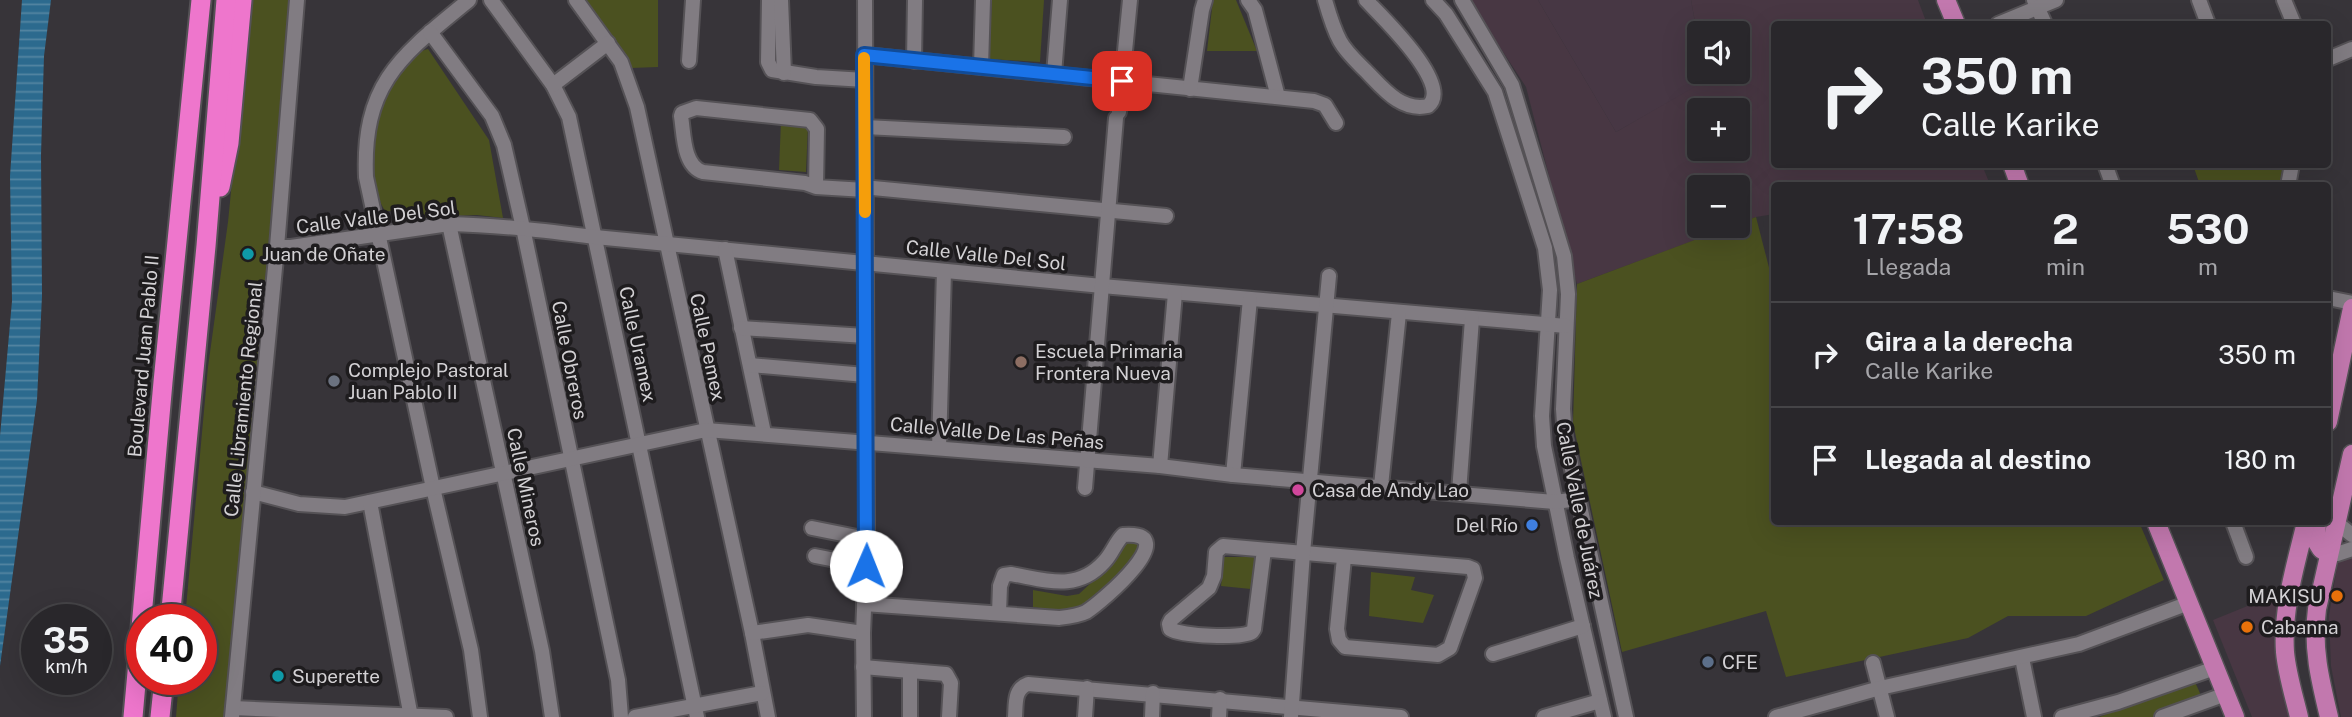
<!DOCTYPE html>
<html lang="es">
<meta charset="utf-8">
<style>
:root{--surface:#29272b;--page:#312f33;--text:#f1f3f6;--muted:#a5a5a9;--line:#454447}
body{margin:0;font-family:"Public Sans",sans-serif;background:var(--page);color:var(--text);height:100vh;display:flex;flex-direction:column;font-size:26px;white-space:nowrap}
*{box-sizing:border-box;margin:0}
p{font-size:23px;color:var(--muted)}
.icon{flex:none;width:38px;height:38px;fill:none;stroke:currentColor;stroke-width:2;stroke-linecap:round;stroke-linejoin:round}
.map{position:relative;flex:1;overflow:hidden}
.drawer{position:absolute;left:1771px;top:182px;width:560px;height:343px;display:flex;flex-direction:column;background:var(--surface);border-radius:7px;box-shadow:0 7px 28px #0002,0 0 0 2px var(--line)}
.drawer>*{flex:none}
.hud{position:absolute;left:1771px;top:21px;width:560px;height:147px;border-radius:7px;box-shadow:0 7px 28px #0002,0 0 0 2px var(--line);background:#29272b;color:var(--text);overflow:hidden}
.tools{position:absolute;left:1687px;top:21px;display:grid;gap:14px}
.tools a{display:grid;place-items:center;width:63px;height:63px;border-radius:7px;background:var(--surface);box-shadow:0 7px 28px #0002,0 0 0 2px var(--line);font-size:35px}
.speed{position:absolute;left:21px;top:604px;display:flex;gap:14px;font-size:35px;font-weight:700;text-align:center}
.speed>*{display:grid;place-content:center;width:91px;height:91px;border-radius:50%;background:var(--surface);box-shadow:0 7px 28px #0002,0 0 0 2px var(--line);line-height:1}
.speed small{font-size:18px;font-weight:400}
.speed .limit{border:10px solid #d22;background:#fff;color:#111}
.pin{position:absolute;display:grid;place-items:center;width:60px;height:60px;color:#fff;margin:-30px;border-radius:14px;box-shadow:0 4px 10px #0006}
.me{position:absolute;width:77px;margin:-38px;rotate:1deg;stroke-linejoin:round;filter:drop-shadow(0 0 5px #0008)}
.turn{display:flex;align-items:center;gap:24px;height:147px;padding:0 35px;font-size:32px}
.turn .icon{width:91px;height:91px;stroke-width:2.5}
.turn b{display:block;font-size:49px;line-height:60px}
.eta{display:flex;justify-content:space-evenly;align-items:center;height:119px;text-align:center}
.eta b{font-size:42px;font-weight:700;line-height:49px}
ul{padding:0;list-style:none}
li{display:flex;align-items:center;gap:21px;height:105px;padding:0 35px;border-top:2px solid var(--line)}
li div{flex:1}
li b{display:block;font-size:26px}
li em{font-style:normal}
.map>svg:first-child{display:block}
</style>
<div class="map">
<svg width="2352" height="717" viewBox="0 0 2352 717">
<defs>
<pattern id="water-rules" width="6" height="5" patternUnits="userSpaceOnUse" patternTransform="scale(1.75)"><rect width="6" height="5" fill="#2c6a8e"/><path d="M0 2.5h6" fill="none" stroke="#5485a2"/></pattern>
</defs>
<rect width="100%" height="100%" fill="#373439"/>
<g fill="#483743" fill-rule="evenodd">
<path d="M1469 0H1538L1616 132 1712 76 1710 72H1738V33H1699V44L1691 0H1918L1927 24H1774V164L1982 165 1989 182 1969 186H1774V214L1756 217 1738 224V187H1699V226H1733L1577 284 1526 87ZM1699 110H1738V149H1699Z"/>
<path d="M2352 557V717H2341L2331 666 2329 616 2338 560Z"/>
<path d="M2282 592 2292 717H2252L2213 620Z"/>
</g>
<path fill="#473744" d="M1538 0H1691L1699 44V72H1710L1712 77 1616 132Z"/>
<g fill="#4b5120">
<path d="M250 0H291L225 717H176L179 679H201V620L185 619 208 367 228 222Z"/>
<path d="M582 0H658V67L631 68Z"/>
<path d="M992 0H1044L1040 62 989 59Z"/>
<path d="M1213 0H1236L1257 51H1207Z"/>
<path d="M428 49 489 140 503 218 477 215 411 218 400 211H385C366 181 372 109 392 80 396 74 402 69 407 64 414 57 418 51 428 49Z"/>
<path d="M781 121 808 125 806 172 779 170Z"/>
<path d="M2193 165V164L2283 165 2279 186 2200 185Z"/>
<path d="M1756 217 1774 287V522H2139L2164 580 2086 616H2008L1968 638 1786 677 1766 611 1622 652 1573 423 1577 284Z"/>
<path d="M1125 541 1140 544V556L1073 613 1033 607V590L1067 596 1079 594 1118 558Z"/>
<path d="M1224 557H1255L1251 589 1221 586Z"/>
<path d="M1371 572 1415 577 1411 590 1434 595 1423 623 1369 616Z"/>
<path d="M2195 682 2203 700 2155 717H2099Z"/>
</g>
<path fill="url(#water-rules)" d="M22 0H51L44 56 41 155 42 296 37 400 0 666V436L12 301 10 176Z"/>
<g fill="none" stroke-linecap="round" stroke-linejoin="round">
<g stroke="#555256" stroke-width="18">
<g id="minor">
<path d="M469 0C402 55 362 82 366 177L433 488 471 650 480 717"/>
<path d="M491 0 553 85 569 117 697 717"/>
<path d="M576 0 621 62 637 107 752 633 768 717"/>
<path d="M769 0 768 62 772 70 816 77 865 80"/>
<path d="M781 0 784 73"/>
<path d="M1248 0 1255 10 1278 97"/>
<path d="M1325 0C1329 14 1333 28 1340 41 1346 52 1356 61 1365 70 1382 87 1400 112 1428 106 1454 85 1381 16 1366 0"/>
<path d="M1433 0 1446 14 1495 92 1545 248 1550 290 1542 416 1544 446 1567 558 1604 717"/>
<path d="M1462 0 1512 85 1564 256 1568 294 1563 409 1565 437 1626 717"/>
<path d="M2034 0 2045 24"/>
<path d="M2199 0 2208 24"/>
<path d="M2284 0 2294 24"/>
<path d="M1998 24 2056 0"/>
<path d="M430 32 492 116 504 145 523 228 618 680 621 717"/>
<path d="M865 55 1314 101 1325 105 1336 123"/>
<path d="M2328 59 2352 49"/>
<path d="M689 61 693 0"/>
<path d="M914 61 915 0"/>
<path d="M981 67 983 0"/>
<path d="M1054 74 1060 0"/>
<path d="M553 85 608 43"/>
<path d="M1190 89 1202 10 1205 0"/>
<path d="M1119 112 1130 0"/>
<path d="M865 127 1064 137"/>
<path d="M2105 164 2113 186"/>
<path d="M2288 186 2292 164"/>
<path d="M816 187 817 129 810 120 696 108 682 113 681 116C684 134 683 166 703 172L805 183 816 187 865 190 873 188 1166 216"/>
<path d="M449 224 542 651 552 717"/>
<path d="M277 247H291L449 224C498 225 547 231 595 237L1102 286 1566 326"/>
<path d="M725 249 764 433"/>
<path d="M2328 298 2352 303"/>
<path d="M741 328 865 336"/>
<path d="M750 365 865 375"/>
<path d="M939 448 944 271"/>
<path d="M1160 466 1175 293"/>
<path d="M1233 475 1250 299"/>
<path d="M1381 486 1399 313"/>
<path d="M1085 488 1116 118"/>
<path d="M253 492 299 504 345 507 706 430 1160 466 1233 475 1555 502 1578 499"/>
<path d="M1459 492 1472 319"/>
<path d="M370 502 411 717"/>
<path d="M2233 522 2246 557"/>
<path d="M2337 523 2352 535"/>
<path d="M812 528 867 539"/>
<path d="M1264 550 1254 629 1252 632C1241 639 1181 636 1170 629L1169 624 1171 620 1209 588 1214 576 1216 552 1223 546 1468 567 1473 569 1475 578 1450 648 1438 655 1345 647 1339 640 1337 629 1344 558"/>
<path d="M2329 554H2337L2352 549"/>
<path d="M815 556 866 566"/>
<path d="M864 604 1059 618C1068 617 1078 616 1086 612 1102 602 1186 530 1123 535 1115 543 1112 554 1104 562 1077 592 1046 580 1011 574L1004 575 1000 586 999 613"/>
<path d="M752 633 808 625 863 633"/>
<path d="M1493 654 1583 626"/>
<path d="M2022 658 2034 717"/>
<path d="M1873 663 1887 717"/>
<path d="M863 667 946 674 951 683 949 717"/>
<path d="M233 708 446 717"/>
<path d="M232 717 277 247 297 0"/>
<path d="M635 717 762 693"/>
<path d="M864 717 863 633 867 539 865 0"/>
<path d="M910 717V671"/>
<path d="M1015 717C1016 703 1014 689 1028 684L1401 717"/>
<path d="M1085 717 1087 688"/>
<path d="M1152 717 1153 693"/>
<path d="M1219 717 1220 699"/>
<path d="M1291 717 1303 553 1329 276"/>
<path d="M1544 717 1600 701"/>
<path d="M1776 717 1880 688 2079 644 2189 603"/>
<path d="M2062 717 2118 702 2215 668"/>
<path d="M2162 717 2226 694"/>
</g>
</g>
<g stroke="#555256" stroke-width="21">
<g id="major">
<path d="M1946 0 1956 24"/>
<path d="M2012 164 2020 186"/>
<path d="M2328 422 2352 308"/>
<path d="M2156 522 2235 717"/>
<path d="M2317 522 2316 541 2321 549 2329 554"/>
<path d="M2299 717C2294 696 2287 674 2285 652 2282 608 2296 564 2306 522"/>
<path d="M2329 717C2320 680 2312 647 2317 609L2352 454"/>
</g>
</g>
<g stroke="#555256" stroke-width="23">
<g id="highway">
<path d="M220 187 229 143 242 0"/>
<path d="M170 620 206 246 226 0"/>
<path d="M133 717 163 382 201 0"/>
<path d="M160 717 164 679"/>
</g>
</g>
<use href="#minor" stroke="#817c82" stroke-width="14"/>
<use href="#major" stroke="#c278ae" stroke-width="18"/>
<use href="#highway" stroke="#ee76cc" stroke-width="19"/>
</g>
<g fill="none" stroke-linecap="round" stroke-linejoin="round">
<g stroke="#114b97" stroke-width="18">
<path id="route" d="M866 566 864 55 1122 81"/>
</g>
<use href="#route" stroke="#1a73e8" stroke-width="12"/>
<path stroke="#f59e0b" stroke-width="12" d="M864 58 865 212"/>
</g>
<g fill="#0f9aa8" stroke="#1e1c1e" stroke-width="2.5">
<circle cx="248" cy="254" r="7"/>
<circle cx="278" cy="676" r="7"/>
</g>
<circle fill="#8d6e63" stroke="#1e1c1e" stroke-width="2.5" cx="1021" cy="362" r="7"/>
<circle fill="#6b7280" stroke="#1e1c1e" stroke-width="2.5" cx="334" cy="381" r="7"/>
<circle fill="#d1479c" stroke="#1e1c1e" stroke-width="2.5" cx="1298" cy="490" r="7"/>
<circle fill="#3f7fe0" stroke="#1e1c1e" stroke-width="2.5" cx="1532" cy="525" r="7"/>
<g fill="#e8710a" stroke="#1e1c1e" stroke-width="2.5">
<circle cx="2337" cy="596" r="7"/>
<circle cx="2247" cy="627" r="7"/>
</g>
<circle fill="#5c6f8a" stroke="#1e1c1e" stroke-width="2.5" cx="1708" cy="662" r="7"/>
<g text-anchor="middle" stroke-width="7" stroke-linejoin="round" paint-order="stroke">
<g font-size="19" fill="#d3d1d4" stroke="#1e1c1e">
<text transform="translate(376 217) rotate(-7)" y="7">Calle Valle Del Sol</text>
<text transform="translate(986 255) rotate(6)" y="7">Calle Valle Del Sol</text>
<text transform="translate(638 344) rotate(78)" y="7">Calle Uramex</text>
<text transform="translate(708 347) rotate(78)" y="7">Calle Pemex</text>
<text transform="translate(143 356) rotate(-85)" y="7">Boulevard Juan Pablo II</text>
<text transform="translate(570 360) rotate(79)" y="7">Calle Obreros</text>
<text transform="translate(243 399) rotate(-84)" y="7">Calle Libramiento Regional</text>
<text transform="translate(997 433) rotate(5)" y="7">Calle Valle De Las Peñas</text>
<text transform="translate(526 487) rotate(78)" y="7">Calle Mineros</text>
<text transform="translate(1580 510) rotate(79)" y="7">Calle Valle de Juárez</text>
</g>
<g font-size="19" fill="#d3d1d4" stroke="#1e1c1e" text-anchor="start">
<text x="262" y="261">Juan de Oñate</text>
<text x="1035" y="358">Escuela Primaria<tspan x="1035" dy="22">Frontera Nueva</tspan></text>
<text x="348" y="377">Complejo Pastoral<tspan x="348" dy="22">Juan Pablo II</tspan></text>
<text x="1312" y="497">Casa de Andy Lao</text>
<text x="1518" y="532" text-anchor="end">Del Río</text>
<text x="2323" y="603" text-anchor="end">MAKISU</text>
<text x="2261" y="634">Cabanna</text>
<text x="1722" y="669">CFE</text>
<text x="292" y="683">Superette</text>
</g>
</g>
</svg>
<div class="tools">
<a><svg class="icon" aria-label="sound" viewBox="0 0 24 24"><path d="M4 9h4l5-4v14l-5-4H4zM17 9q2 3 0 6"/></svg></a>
<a>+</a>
<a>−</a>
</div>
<div class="speed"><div>35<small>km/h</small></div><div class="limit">40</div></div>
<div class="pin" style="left:1122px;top:81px;background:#d93025"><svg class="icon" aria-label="arrive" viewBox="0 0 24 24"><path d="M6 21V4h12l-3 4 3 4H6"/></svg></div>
<svg class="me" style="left:866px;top:566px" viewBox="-20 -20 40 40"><circle r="19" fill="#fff"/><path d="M0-13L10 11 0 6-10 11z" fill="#1a73e8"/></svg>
<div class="hud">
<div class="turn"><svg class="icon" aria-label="right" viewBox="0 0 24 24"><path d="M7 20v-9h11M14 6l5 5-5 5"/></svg><div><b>350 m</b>Calle Karike</div></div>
</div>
<section class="drawer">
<div class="eta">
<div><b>17:58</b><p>Llegada</p></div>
<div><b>2</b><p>min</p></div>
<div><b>530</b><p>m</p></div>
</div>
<ul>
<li><svg class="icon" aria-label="right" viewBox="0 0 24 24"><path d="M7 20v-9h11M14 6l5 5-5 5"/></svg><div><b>Gira a la derecha</b><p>Calle Karike</p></div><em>350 m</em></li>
<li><svg class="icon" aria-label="arrive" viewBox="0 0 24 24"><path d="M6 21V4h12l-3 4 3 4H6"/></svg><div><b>Llegada al destino</b></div><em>180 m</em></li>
</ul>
</section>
</div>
